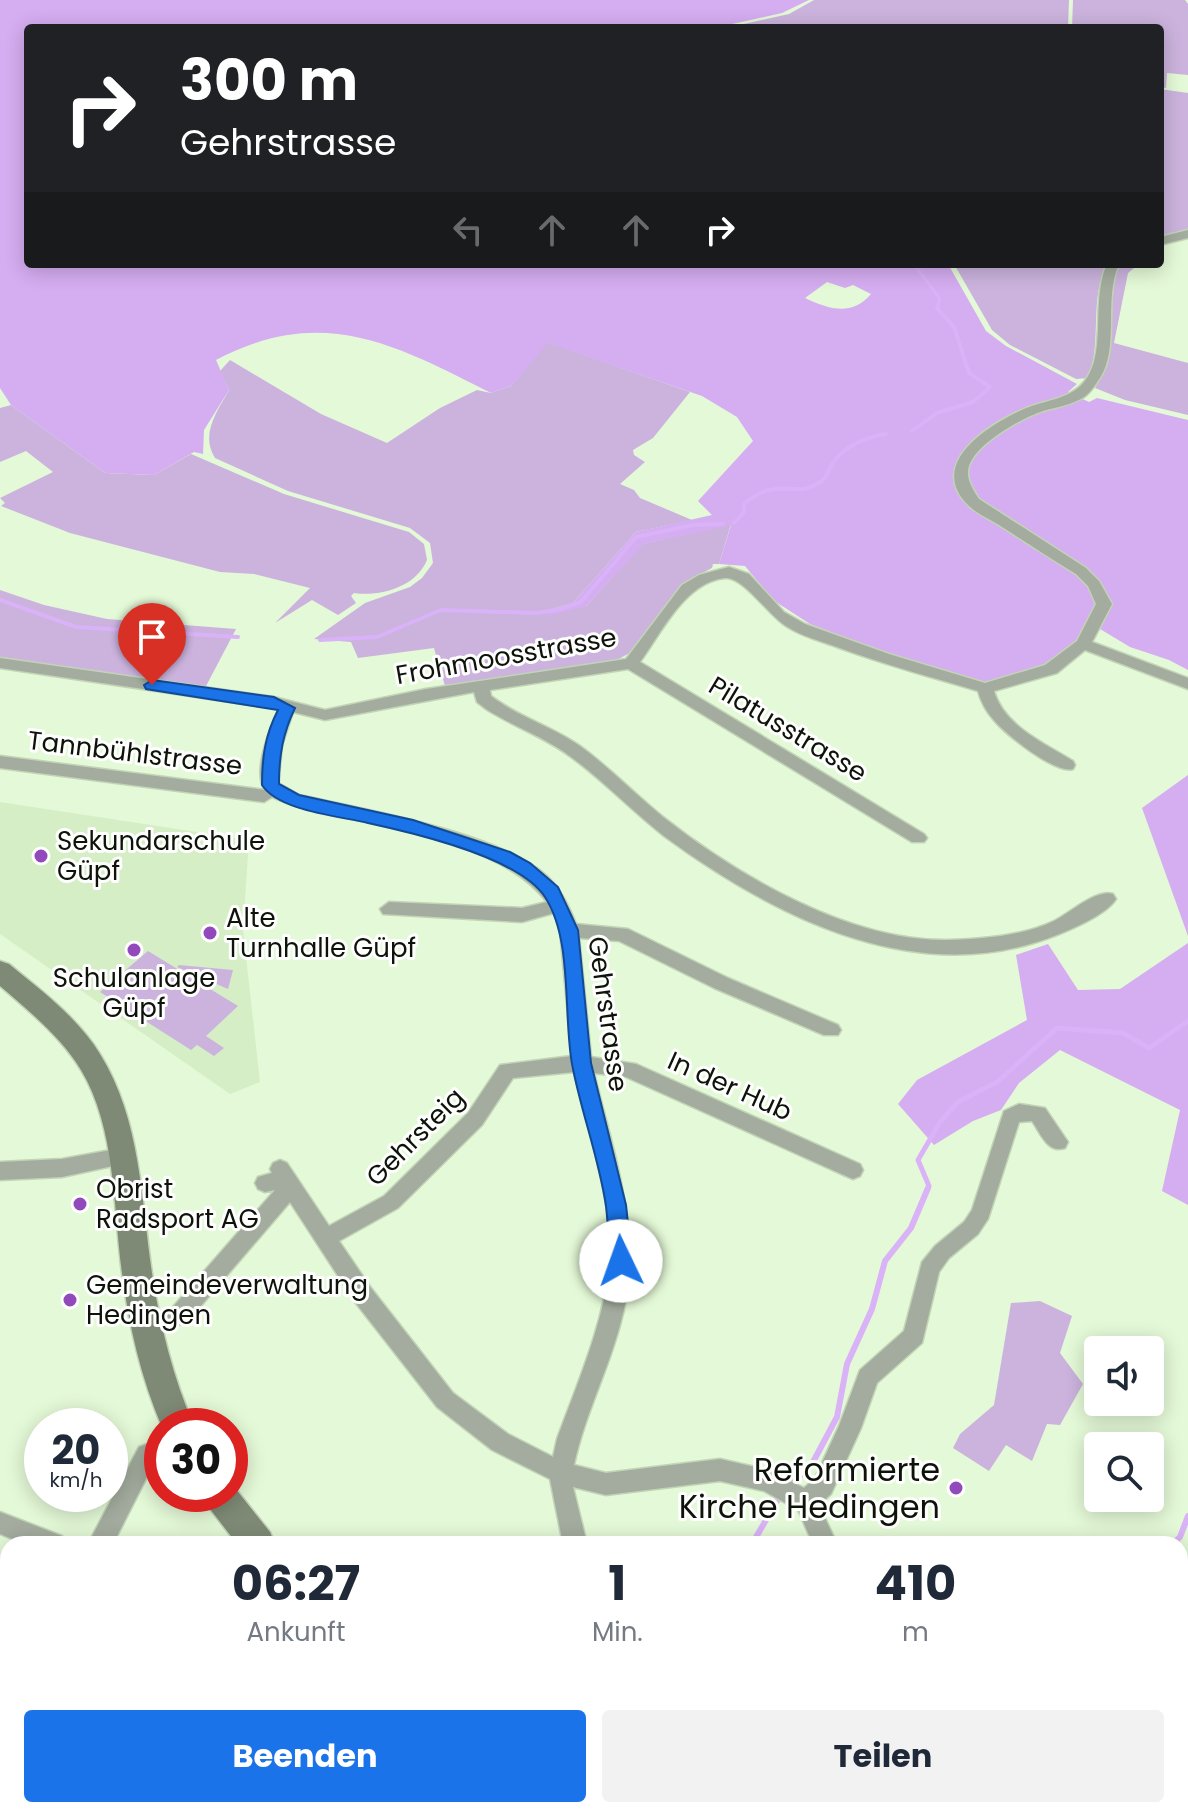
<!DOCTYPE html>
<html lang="de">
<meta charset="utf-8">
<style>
:root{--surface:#fff;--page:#f2f2f3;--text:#1f2937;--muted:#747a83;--accent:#1a73e8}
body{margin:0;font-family:Poppins,sans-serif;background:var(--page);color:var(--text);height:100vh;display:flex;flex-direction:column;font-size:30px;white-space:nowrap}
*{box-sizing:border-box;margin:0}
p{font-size:26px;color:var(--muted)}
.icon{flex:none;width:44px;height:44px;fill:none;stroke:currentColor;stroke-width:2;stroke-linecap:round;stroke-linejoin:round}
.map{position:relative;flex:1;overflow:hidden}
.drawer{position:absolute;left:0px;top:1536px;width:1188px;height:282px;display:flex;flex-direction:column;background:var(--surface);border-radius:24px 24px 0 0;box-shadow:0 4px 20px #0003}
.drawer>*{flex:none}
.hud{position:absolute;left:24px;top:24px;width:1140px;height:244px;border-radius:8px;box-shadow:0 4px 20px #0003;background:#202124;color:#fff;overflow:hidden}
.fabs{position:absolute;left:1084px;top:1336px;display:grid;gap:16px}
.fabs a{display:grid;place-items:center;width:80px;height:80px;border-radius:8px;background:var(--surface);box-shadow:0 4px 20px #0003;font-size:40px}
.speed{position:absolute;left:24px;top:1408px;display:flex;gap:16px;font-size:40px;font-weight:700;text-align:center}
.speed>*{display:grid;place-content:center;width:104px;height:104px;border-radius:50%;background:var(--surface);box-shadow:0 4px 20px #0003;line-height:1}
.speed small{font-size:20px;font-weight:400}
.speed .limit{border:12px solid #d22;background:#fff;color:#111}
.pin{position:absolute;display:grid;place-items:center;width:68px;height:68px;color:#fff;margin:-82px -34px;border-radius:50% 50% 50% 0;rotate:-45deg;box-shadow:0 0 8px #0007}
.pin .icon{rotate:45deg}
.me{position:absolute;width:88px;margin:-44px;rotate:357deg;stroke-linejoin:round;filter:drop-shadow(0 0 6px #0008)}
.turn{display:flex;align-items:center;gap:28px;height:168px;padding:0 24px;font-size:36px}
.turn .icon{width:104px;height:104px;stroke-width:2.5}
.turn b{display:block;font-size:56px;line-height:68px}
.lanes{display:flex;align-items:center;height:76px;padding:0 24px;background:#0003;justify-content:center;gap:40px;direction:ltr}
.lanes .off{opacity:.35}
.eta{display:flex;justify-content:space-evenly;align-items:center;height:136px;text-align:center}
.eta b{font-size:48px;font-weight:700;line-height:56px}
.cta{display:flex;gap:16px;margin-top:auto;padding:16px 24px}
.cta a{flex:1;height:92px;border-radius:8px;background:var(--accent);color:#fff;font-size:32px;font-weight:700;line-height:92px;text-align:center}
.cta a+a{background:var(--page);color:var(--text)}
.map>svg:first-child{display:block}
</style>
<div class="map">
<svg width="1188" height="1817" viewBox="0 0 1188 1817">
<rect width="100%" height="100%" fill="#e4f9d7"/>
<path fill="#d5eec6" d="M0 802 249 840 243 930 260 1082 230 1094 0 934Z"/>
<g fill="#cbb3dd">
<path d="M814 0H1069L1068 28H726L789 14Z"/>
<path d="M1073 0H1185L1188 4V75L1167 73 1166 88 1160 87V28H1072Z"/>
<path d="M1160 89 1188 93V232L1160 239Z"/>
<path d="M954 264H1108C1088 297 1103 342 1088 378L1076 379 1010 345 992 330Z"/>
<path d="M1119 264H1139L1128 273 1114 343 1188 363V415L1125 400 1095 388 1105 364 1109 285Z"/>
<path d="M547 342 690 392 653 438 633 450 634 455 645 462 620 484 634 490 640 498 692 520 636 532 573 603 545 611 586 606 643 544 731 524 719 564H713L712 568 687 581 635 650 615 661 445 686 434 648 358 658 351 642 314 639 365 603 410 587 422 578 433 563 430 543 410 528 288 491 215 458C200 434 217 412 229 390L220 371 230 360 321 414 387 443 440 408 477 390 491 393 511 386Z"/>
<path d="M11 405 105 473 154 475 191 454 284 494 409 532 424 544 427 560C416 587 380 597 354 593L351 596 356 603 338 615 312 600 275 623 310 588 254 574 220 572 70 533 1 506 5 503 0 498 53 472 26 451 0 462V408Z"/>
<path d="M0 590 44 605 107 619 236 629 205 688 0 657Z"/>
<path d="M148 951 238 1006 206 1036 224 1048 214 1056 197 1045 191 1050 100 992Z"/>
<path d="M179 965 233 970 228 989 177 967Z"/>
<path d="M1040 1301 1072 1316 1060 1353 1083 1384 1060 1425 1047 1424 1032 1461 1006 1445 989 1471 953 1448 960 1434 994 1405 1011 1303Z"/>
</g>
<g fill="#d5adf1" fill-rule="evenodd">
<path d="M0 0H809L782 13 714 28H28V264H948L986 331 1006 346 1077 384 1068 392 1089 402 1097 398 1188 420V670L1169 660 1130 647 1095 626 1053 662 989 684 880 651 810 624 773 600 745 566 719 564 731 525 644 544 586 606 549 616 545 611 573 603 636 532 712 515 698 501 753 441 737 417 702 396 548 343 511 386 491 393C394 344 322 304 216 360L229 390 204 430 203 454 194 452 154 475 105 473 11 405 0 388ZM827 282 845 288 853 285 871 294C851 317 829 309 805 298Z"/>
<path d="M1188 775V936L1142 808Z"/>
<path d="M1188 943V1205L1162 1191 1180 1110 1060 1050 1019 1083 1001 1110 973 1121 934 1145 898 1104 917 1080 1027 1020 1016 955 1048 944 1078 990 1120 989Z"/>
</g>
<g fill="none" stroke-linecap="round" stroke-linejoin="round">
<path stroke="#dab2f7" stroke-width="3" d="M914 264 940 299 937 307"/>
<g stroke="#dab2f7" stroke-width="4">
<path d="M912 431 937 413 973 402 990 387 969 373 954 327 937 308 938 305"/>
<path d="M734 523 744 512V504C778 475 793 499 819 483 827 479 828 470 833 463 844 446 867 437 886 434"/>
<path d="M0 600 76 627 238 637"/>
<path d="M320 640 377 637 441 610 536 613 558 610 581 602 636 537 693 525 723 524"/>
</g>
<path stroke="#dab2f7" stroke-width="5" d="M927 1190 929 1186 918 1160 940 1122 958 1102 997 1082 1057 1028 1123 1033 1149 1048 1188 1021"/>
<g stroke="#dab2f7" stroke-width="6">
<path d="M795 1481 812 1464 837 1417 847 1364 872 1309 885 1261 911 1228 928 1188"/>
<path d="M752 1544 780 1496"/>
<path d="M1173 1544 1180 1537 1188 1516"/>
<path d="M397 1817 400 1810"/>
</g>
<g stroke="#c2d4b6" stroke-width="3">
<g id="street">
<path d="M1188 230V238L1160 245V237Z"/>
<path d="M1107 264H1119C1103 300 1120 347 1100 378 1095 385 1091 392 1084 397 1072 405 1057 407 1043 411 1022 418 970 446 968 471 967 481 974 491 979 499L1086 568 1099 581 1112 604 1092 642 1188 678V689L1085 650 1057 673 994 691C1004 726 1044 743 1073 761L1075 765 1073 769C1055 774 1005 734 993 719 986 711 981 702 978 691 931 677 883 664 837 647 820 641 801 636 786 626 769 616 743 576 725 578 685 582 662 632 640 662L924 834 927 838 924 842H912L628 669 490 690 491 696C518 717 552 726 580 746 610 768 635 794 663 817 738 876 850 942 948 940 983 939 1022 936 1054 921 1070 913 1096 889 1113 894L1116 899C1105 917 1057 936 1037 942 904 984 769 913 664 836 632 811 604 781 571 757 545 737 514 727 486 709L477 702 474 692 325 720 293 712 282 745 278 783 299 795C363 809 501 833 548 877 561 890 569 906 576 924L628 929 728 978 838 1025 841 1030 838 1035H824L714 988 619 941 579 938 591 1057 636 1064 860 1164 863 1170 860 1176 853 1179 846 1176 626 1077 594 1073C614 1156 645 1240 620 1325 607 1373 584 1417 574 1465L606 1473 720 1459 768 1470 804 1488 815 1478 839 1426 860 1370 904 1331 922 1262 935 1246 964 1222 972 1210 1004 1111 1019 1104 1045 1108 1068 1142 1065 1148C1048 1154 1041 1134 1032 1121L1019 1122 988 1219 978 1234 949 1258 939 1272 922 1343 877 1383 861 1428 831 1494 819 1505 837 1544H813L798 1510 764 1491 720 1481 606 1495 573 1487 587 1544H563L550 1479 492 1450 437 1407 355 1302 290 1202 187 1322 147 1336 139 1333 136 1326 139 1319 172 1308 275 1190 265 1192 258 1189 255 1183 258 1177 272 1173 270 1169 273 1163 280 1160 287 1163 329 1226 384 1196 468 1113 500 1065 572 1056 560 930 554 913 522 922 383 914 380 909 389 902 522 908 547 902C505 847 409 832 344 817 320 812 295 808 272 797L264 802 0 768V756L265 790C252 772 270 728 279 709L0 668V658L274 697 325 710 426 689 626 659 682 585 699 575 729 567 749 574 784 612 805 624 889 654 985 683 1045 665 1077 641 1096 604 1088 586 1076 574C1050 558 1024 541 999 525 989 519 976 513 968 505 926 463 990 424 1024 409 1044 400 1069 400 1084 382 1108 352 1090 301 1107 264ZM574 1072C587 1124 615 1212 610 1264 603 1325 578 1382 557 1439L553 1457 508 1434 453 1393 371 1288 339 1241 398 1208 482 1125 513 1078Z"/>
<path d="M122 1148 129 1150 132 1156 129 1162 122 1164 62 1177 0 1180V1162L62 1159Z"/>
<path d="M147 1444 155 1447 158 1455 113 1544H88L139 1447Z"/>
<path d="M0 1512 62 1536 66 1544H25L0 1534Z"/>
<path d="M8 1689V1725L0 1729V1693Z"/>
<path d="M325 1810H351L348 1817H322Z"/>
<path d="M617 1810H643L645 1817H619Z"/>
<path d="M757 1810H786L783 1817H754Z"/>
<path d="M1028 1810H1067L1070 1817H1031Z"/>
</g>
</g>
<g stroke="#c2d4b6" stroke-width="3">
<g id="secondary">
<path d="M0 961 9 964C42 991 78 1018 100 1054 141 1120 141 1199 152 1273 160 1326 173 1377 194 1426L162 1427C141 1378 129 1326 122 1273 113 1207 116 1128 81 1070 61 1037 29 1011 0 986Z"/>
<path d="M231 1483 270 1532 275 1544H237L207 1505 202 1494H230Z"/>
<path d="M476 1810H518L521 1817H479Z"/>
</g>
</g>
<use href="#street" fill="#a3ac9e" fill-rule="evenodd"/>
<use href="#secondary" fill="#7e8a76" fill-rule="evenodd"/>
</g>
<path fill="#1a73e8" stroke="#114b97" stroke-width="2" d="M152 680 274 697 295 708C283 733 279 755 279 784L299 795 413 820 510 852 530 863 558 887 578 930 591 1063 626 1205 632 1261 629 1267 621 1270 614 1267 611 1261C609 1243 608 1224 606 1206 599 1158 581 1112 572 1064 563 1014 573 940 545 897 519 857 414 833 368 823 339 816 279 811 262 785 262 758 265 735 278 710L146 689 144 685Z"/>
<g fill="#9249bc" stroke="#fefefe" stroke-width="3">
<circle cx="41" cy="856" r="8"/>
<circle cx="210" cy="933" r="8"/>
<circle cx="134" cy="950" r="8"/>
<circle cx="80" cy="1204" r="8"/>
<circle cx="70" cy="1300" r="8"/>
<circle cx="956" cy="1488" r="8"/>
</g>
<g text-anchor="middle" stroke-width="6" stroke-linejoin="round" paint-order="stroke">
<g font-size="26" fill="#0d1308" stroke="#fefefe">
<text transform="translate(506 656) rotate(-10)" y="9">Frohmoosstrasse</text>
<text transform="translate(788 729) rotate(31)" y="9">Pilatusstrasse</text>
<text transform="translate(135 753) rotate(7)" y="9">Tannbühlstrasse</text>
<text transform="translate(608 1014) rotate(82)" y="9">Gehrstrasse</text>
<text transform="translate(730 1086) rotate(24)" y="9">In der Hub</text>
<text transform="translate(415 1137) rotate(-45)" y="9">Gehrsteig</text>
</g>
<g font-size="26" fill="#0d1308" stroke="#fefefe" text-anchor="start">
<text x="57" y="850">Sekundarschule<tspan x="57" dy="30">Güpf</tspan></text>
<text x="226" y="927">Alte<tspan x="226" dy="30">Turnhalle Güpf</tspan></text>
<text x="134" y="987" text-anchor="middle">Schulanlage<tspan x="134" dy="30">Güpf</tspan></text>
<text x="96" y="1198">Obrist<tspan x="96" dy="30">Radsport AG</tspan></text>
<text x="86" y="1294">Gemeindeverwaltung<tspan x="86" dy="30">Hedingen</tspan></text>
</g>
<g font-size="32" fill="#0d1308" stroke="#fefefe" text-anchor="end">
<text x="940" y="1481">Reformierte<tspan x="940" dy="37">Kirche Hedingen</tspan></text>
</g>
</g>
</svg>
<div class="fabs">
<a><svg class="icon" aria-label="sound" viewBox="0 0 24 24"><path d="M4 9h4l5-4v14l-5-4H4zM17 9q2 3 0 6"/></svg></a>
<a><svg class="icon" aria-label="search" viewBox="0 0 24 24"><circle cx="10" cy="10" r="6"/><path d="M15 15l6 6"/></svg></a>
</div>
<div class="speed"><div>20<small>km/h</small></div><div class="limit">30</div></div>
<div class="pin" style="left:152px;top:685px;background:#d93025"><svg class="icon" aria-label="arrive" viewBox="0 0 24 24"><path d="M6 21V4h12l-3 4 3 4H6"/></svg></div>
<svg class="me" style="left:621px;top:1261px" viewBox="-20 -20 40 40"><circle r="19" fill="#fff"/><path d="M0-13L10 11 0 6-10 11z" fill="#1a73e8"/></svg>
<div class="hud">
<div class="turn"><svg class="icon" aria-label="right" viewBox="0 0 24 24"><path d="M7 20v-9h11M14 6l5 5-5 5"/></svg><div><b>300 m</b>Gehrstrasse</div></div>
<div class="lanes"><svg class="icon off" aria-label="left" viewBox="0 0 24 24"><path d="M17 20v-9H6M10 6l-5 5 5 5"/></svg><svg class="icon off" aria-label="ahead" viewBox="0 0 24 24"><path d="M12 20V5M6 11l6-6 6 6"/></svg><svg class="icon off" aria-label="ahead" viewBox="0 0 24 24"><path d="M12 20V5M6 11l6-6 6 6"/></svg><svg class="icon" aria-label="right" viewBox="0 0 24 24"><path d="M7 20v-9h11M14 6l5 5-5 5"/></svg></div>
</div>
<section class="drawer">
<div class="eta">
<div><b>06:27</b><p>Ankunft</p></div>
<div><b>1</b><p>Min.</p></div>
<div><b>410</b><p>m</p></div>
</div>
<div class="cta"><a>Beenden</a><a>Teilen</a></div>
</section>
</div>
